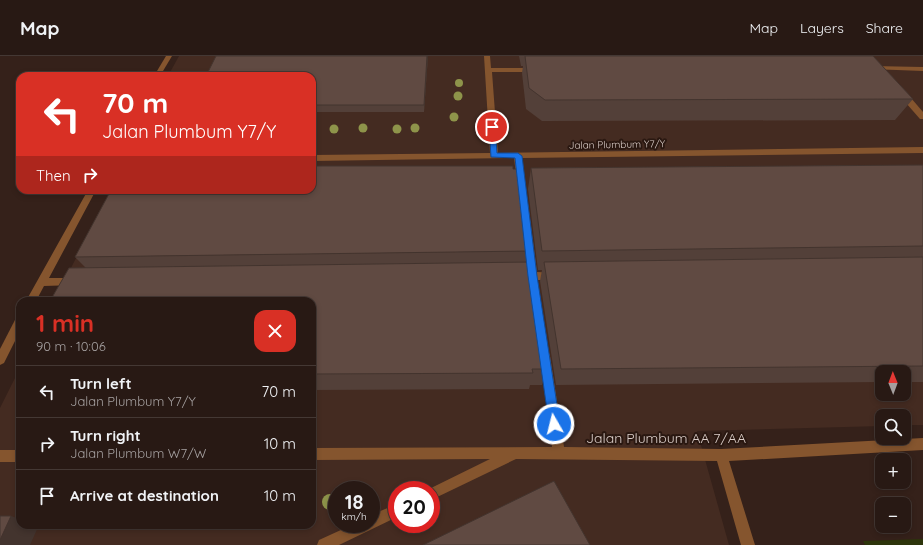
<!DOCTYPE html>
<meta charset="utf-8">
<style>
:root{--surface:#281914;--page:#30221d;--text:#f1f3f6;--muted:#a5a0a0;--line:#443834;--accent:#d93025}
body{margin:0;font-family:Quicksand,sans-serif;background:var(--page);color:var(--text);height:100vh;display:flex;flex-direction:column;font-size:15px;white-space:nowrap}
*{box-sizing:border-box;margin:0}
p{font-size:13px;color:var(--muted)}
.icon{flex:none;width:22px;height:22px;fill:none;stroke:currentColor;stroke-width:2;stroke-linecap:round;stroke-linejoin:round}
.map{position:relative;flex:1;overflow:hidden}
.drawer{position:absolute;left:16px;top:241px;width:300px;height:232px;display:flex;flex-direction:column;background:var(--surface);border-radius:12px;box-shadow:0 2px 6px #0003,0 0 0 1px var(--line)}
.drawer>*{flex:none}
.hud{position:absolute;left:16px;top:16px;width:300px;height:122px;border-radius:12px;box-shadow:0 2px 6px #0003,0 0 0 1px var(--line);background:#d93025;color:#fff;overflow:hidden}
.needle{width:26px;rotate:359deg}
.controls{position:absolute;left:875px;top:309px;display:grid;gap:8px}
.controls a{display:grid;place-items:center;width:36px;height:36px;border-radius:8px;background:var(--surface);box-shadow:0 2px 6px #0003,0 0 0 1px var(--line);font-size:20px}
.speed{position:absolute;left:328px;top:425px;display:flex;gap:8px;font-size:20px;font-weight:700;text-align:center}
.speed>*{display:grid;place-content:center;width:52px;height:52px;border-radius:50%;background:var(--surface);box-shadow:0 2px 6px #0003,0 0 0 1px var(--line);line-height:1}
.speed small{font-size:10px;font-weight:400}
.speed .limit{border:6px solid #d22;background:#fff;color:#111}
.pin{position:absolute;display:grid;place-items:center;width:34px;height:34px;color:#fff;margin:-17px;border:2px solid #fff;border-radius:50%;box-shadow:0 1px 4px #0007}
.me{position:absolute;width:44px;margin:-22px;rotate:352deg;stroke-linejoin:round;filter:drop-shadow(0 0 3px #0008)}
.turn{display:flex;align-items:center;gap:14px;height:84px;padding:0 20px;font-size:18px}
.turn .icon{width:52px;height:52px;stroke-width:2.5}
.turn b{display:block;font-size:28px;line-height:34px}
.then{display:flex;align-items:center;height:38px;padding:0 20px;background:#0003;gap:8px;font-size:15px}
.round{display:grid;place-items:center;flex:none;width:42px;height:42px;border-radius:12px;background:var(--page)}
.head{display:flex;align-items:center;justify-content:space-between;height:68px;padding:0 20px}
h1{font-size:24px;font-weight:700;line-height:30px;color:var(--accent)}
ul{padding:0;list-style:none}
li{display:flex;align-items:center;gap:12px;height:52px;padding:0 20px;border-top:1px solid var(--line)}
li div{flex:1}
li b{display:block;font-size:15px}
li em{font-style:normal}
header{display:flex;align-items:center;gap:24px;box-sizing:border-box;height:56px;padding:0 20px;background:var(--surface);border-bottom:1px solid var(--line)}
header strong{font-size:19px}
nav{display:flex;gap:22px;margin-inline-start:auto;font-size:14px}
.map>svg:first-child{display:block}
</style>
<header>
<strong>Map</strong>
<nav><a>Map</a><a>Layers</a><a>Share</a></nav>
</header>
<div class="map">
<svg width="923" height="489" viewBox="0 0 923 489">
<rect width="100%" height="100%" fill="#35211a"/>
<path fill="#442b21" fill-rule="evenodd" d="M179 0H923V369H904V360H882V370L697 375 729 489H0V352L20 312V469H312V245H54L111 134H312V20H168ZM882 316H904V338H882ZM337 434H371V468H337ZM397 434H431V468H397Z"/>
<path fill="#2d350b" d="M923 483V489H865L863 485Z"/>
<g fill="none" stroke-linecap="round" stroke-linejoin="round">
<g fill="#85552e" fill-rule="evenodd">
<path d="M166 0H172L160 20H154Z"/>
<path d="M484 0H490L491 12H536L539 14 536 16H492L498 97 923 91V97L522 102 537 216 556 217 558 220 556 223 553 224H521L518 223 516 220 518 217 528 216 514 102 312 105V99L490 97Z"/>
<path d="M872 10 923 11V15L870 13V11Z"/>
<path d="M899 35H905L923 56V63H920L899 39Z"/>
<path d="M88 134H96L49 222H73L76 223 78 226 76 229 44 230 36 245H26Z"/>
<path d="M20 261V275L4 307 0 309V293L16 262Z"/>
<path d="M545 295 549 297 550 300 564 391 721 393 923 382V394L729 405 755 489H741L717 405 516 403 431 444V434H427L490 403 312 404V392L552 391 540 300 541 297Z"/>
<rect x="0" y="394" width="20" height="12"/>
<path d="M397 448V461L339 489H317L319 484 354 468H371V459Z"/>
</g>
</g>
<g fill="#8e944a">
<circle cx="459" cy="27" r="4"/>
<circle cx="458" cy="40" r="4.5"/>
<circle cx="454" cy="61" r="4.5"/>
<circle cx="363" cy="72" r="4.5"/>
<circle cx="415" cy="72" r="4.5"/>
<circle cx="334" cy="73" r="4.5"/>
<circle cx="397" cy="73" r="4.5"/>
<circle cx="330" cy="446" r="8"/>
</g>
<g fill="#534039">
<path d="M216 0H428L424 56H312V20Z"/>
<path d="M519 0H873L913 43 895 64 542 65 526 53 522 17 523 10H521Z"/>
<path d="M923 109V326H904V316H882V326L556 329 540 225 542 214H538L528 133 531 112Z"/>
<path d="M530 195 528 206 547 313 542 329H530L529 333 312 334V245L86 212 75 201Z"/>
</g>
<g fill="#43342e">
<path d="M427 0H428L424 56V49Z"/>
<path d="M11 460 20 463V469H39L30 489H0V484Z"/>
</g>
<g fill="#604a42" stroke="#43342e">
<path d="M216 0H427L424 49H312V20H206Z"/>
<path d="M525 0H873L913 43 545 44 529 32Z"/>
<path d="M923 109V190L542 195 531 112Z"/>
<path d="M312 110H513V113H519L530 195 75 201 111 134H312Z"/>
<path d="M923 201V310L561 313 544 206Z"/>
<path d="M531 206 547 313H532L533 317 312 318V245H50L69 212Z"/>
<path d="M554 425 590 489H423Z"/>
<path d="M0 460H11L0 484Z"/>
</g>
<path fill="#1a73e8" stroke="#114b97" d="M489 69H494L495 71 497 97H518L522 100 537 220 560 368 558 371 554 373 551 371 549 368 528 220 515 102 491 101Z"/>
<g text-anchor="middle" stroke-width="4" stroke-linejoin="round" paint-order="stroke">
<g font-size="10" fill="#dbcec9" stroke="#2a1811">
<text transform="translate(617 88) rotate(-1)" y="4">Jalan Plumbum Y7/Y</text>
</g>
<g font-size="14" fill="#dbcec9" stroke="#2a1811">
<text x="666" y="387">Jalan Plumbum AA 7/AA</text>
</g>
</g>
</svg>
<div class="controls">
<a><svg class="needle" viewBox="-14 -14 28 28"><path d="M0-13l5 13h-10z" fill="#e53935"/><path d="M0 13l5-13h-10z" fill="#a5a0a0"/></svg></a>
<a><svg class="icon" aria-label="search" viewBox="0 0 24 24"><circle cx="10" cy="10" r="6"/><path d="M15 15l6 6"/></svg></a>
<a>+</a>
<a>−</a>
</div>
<div class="speed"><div>18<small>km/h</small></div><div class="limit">20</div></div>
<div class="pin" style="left:492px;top:71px;background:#d93025"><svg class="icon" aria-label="arrive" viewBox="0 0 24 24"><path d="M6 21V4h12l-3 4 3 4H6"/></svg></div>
<svg class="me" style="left:554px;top:368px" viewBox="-20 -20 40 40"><circle r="17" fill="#1a73e8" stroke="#fff" stroke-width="3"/><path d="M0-11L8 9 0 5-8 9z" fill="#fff"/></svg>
<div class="hud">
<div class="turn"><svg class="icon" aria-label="left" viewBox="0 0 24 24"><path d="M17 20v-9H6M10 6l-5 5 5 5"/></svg><div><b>70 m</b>Jalan Plumbum Y7/Y</div></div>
<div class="then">Then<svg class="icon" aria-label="right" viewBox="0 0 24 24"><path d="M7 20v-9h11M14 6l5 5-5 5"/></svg></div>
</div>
<section class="drawer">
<div class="head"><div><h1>1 min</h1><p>90 m · 10:06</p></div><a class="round" style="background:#d93025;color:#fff"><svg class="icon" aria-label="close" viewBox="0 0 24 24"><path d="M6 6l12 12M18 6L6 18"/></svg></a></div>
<ul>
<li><svg class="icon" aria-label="left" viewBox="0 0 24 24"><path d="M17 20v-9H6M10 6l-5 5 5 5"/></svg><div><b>Turn left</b><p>Jalan Plumbum Y7/Y</p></div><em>70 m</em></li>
<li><svg class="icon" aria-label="right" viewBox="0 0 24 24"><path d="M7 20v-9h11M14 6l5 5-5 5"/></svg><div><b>Turn right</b><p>Jalan Plumbum W7/W</p></div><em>10 m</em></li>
<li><svg class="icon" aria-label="arrive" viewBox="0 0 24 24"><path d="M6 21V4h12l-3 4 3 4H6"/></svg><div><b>Arrive at destination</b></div><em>10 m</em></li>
</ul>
</section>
</div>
